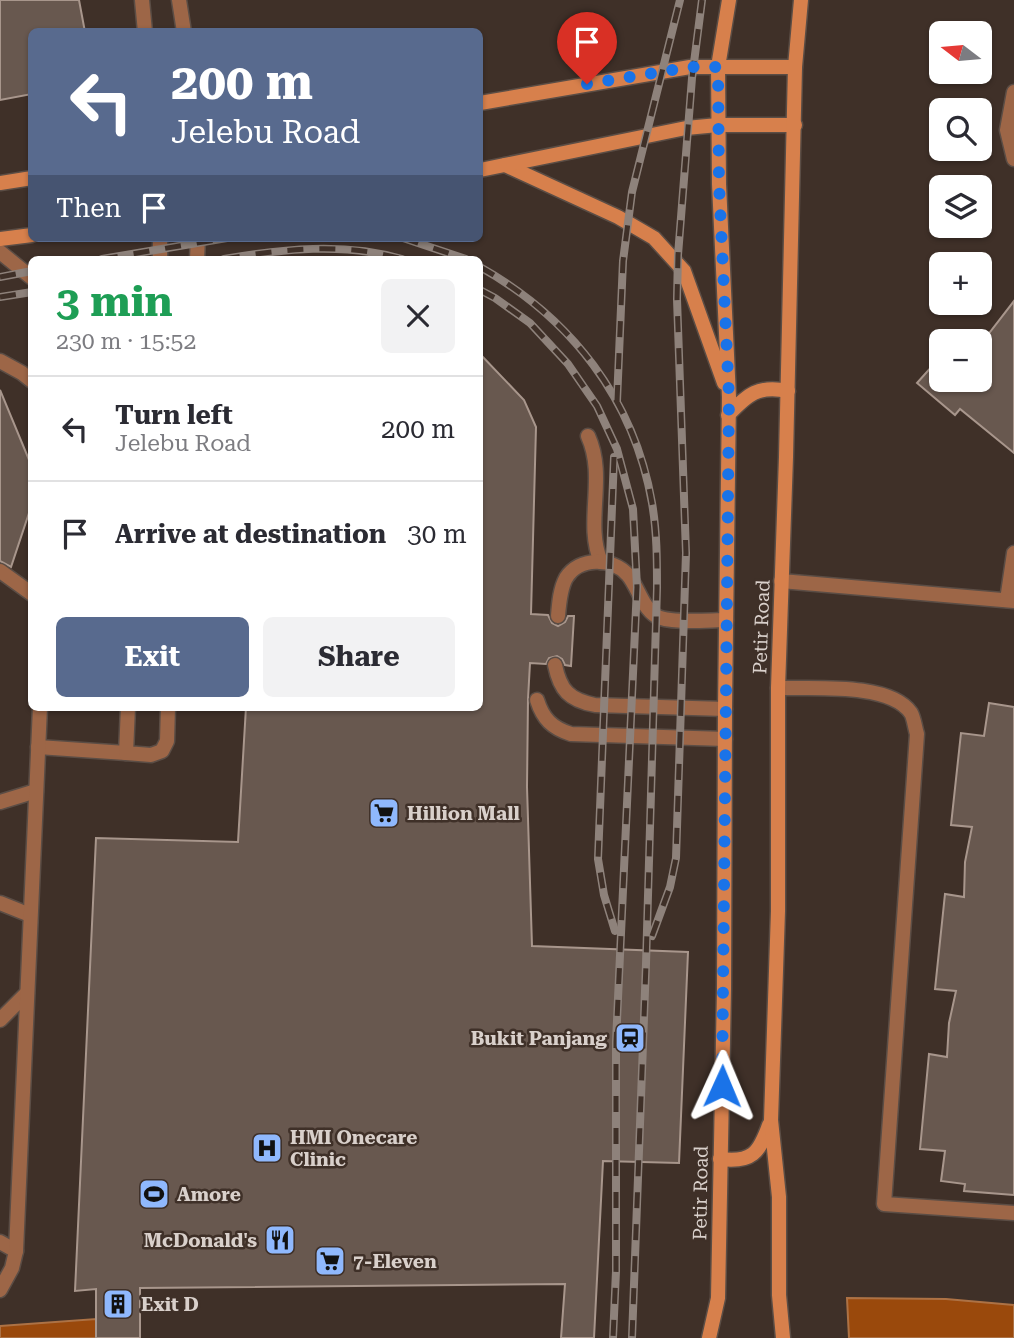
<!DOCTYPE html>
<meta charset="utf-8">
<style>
:root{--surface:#fff;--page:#f2f2f3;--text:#2b2b33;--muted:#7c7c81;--line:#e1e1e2;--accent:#586a8e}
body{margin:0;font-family:"Roboto Serif",serif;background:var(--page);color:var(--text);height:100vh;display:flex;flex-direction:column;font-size:26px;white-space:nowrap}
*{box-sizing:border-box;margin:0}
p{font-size:23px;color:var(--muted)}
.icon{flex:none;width:38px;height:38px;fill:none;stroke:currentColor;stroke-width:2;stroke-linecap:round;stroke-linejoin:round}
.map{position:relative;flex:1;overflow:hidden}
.panel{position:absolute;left:28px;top:256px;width:455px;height:455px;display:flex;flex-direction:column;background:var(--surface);border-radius:10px;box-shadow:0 2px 5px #0004}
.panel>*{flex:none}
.banner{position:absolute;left:28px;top:28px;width:455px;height:214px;border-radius:10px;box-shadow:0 2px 5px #0004;background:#586a8e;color:#fff;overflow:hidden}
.needle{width:46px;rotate:286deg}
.buttons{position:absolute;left:929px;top:21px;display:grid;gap:14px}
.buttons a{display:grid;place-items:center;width:63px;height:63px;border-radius:10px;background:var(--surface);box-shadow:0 2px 5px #0004;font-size:35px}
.pin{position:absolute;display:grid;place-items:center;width:60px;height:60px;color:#fff;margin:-72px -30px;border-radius:50% 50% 50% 0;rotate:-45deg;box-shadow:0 0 7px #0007}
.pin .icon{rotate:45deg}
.me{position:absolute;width:77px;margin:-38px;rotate:1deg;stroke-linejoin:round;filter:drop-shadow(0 0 5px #0008)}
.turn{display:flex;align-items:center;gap:24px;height:147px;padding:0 28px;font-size:32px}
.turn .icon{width:91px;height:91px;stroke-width:2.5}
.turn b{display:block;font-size:49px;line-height:60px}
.then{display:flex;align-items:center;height:66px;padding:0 28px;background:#0003;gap:14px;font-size:26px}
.round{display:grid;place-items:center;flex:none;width:74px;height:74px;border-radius:10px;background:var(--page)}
.overview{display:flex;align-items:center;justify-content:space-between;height:119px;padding:0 28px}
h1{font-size:42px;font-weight:700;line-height:52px;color:#1e9e55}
.button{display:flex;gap:14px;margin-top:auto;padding:14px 28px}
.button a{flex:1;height:80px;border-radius:10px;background:var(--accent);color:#fff;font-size:28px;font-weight:700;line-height:80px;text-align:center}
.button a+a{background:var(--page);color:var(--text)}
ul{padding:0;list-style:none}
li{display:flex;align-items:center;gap:21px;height:105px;padding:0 28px;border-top:2px solid var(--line)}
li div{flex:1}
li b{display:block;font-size:26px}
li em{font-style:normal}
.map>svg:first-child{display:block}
</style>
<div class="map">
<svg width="1014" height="1338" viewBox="0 0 1014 1338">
<rect width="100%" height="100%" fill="#3f3028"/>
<g fill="#9a490c" stroke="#ad7245" stroke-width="2">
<path d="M847 1298 946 1299 1014 1305V1338H849Z"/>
<path d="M96 1319V1338H0V1326Z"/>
</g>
<g fill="#68584f" stroke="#a8968c" stroke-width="2">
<path d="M0 0H79L85 32H32V94L0 100Z"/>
<path d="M1014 301V453L960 409 955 415 917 383 942 355V380H980V345Z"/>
<path d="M480 354 524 400 536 427 531 614 548 615 552 623 558 626 565 622 568 616H574L571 666 565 665 562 659 557 656 549 658 546 664 530 663 528 699 527 787 532 946 688 952 679 1163 603 1161 594 1338H561L565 1284 140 1288V1338H96V1289L75 1291 96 838 238 842 246 707H480Z"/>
<path d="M0 390 32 467V504L11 567 0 561Z"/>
<path d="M989 703 1014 707V1195L964 1191 965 1184 941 1181 945 1151 920 1149 929 1054 947 1057 949 1023 956 991 935 989 945 894 964 897 965 862 972 827 951 825 961 733 984 736Z"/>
</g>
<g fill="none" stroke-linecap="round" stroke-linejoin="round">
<g stroke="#5b4d45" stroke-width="17">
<g id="service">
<path d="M1014 92 1007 130 1014 159"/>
<path d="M0 361 22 373 32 381"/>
<path d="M588 436C607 478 584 522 601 562"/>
<path d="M0 571 32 594"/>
<path d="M781 581 1014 601"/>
<path d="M1007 600 1014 553"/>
<path d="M558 616C559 604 560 589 566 578 579 557 612 557 628 575 638 587 642 607 656 616 670 624 709 620 726 620"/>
<path d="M555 665C560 690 569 700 595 705L725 709"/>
<path d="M778 688C812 689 890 682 911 713 914 718 915 728 917 734L884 1204 1014 1213"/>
<path d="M537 700C543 719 552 728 571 734L725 739"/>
<path d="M38 747 126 753"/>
<path d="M0 802 36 791"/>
<path d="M0 903 30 915"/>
<path d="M0 1020 27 993"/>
<path d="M0 1242 16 1251"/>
<path d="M0 1290 12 1268 16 1251 40 707"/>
</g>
</g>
<g stroke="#5b4d45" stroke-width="17">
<g id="minor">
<path d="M142 0 145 32"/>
<path d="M179 0 184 32"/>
<path d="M0 252 32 278"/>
<path d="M160 259V238"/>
<path d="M197 259 198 238"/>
<path d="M128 707 126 753 151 755 162 751 167 741 168 707"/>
</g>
</g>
<g stroke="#5b4d45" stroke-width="17">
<g id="secondary">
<path d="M480 103 690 67H795"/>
<path d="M505 165 618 217 654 238 684 271 724 383"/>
<path d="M480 170 686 128 718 125H795"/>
<path d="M0 183 32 178"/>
<path d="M0 239 32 235"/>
<path d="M728 415C748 394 758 385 788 391"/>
<path d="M720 1159C752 1163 759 1153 769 1125"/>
<path d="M709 1338 718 1298 724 989 725 709 729 397 719 184 718 67 729 0"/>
<path d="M783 1338 779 1295V1197L771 1120 778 911V688L786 457 795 67 801 0"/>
</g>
</g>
<use href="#service" stroke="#9d6647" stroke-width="14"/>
<use href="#minor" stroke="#9d6647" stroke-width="14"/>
<use href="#secondary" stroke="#d7804c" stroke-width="14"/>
<g stroke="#8e827b" stroke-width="8">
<g id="rail">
<path d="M403 238 466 259"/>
<path d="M102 259 227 238"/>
<path d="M224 259C283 249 343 242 402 259"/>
<path d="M480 267C571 318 634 399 652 503 657 532 657 560 657 588L646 964 632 1338"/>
<path d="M0 277 32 271"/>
<path d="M480 290 495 298 530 323 568 364 597 406 617 449 633 509 637 587 616 1042V1271L613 1338"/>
<path d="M0 297 32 292"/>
<path d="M617 401 623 261 632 192 680 0"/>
<path d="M614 457 598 859 604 895 615 931"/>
<path d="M652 936 670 887 676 858 686 553 677 299 678 255 692 78 702 0"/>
</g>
</g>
<use href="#rail" stroke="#3f3028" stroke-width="5" stroke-dasharray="16" stroke-linecap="butt"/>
</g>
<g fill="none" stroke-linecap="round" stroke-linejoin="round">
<path stroke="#1a73e8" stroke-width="12" stroke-dasharray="0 21.6" d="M587 84 690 67H718L719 184 729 397 722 1086"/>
</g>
<defs>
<g id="supermarket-square" transform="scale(1.575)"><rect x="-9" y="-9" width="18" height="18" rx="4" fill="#8fb8fd" stroke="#3f3028"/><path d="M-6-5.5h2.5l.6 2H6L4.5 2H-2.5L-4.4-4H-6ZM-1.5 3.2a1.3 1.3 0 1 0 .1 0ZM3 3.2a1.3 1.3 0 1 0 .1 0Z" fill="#111"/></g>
<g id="station-square" transform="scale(1.575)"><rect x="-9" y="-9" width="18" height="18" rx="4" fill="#8fb8fd" stroke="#3f3028"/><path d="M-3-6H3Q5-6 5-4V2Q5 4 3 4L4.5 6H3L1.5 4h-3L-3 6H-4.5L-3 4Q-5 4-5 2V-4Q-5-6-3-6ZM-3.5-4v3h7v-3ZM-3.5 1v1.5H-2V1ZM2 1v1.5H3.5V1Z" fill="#111"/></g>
<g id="hospital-square" transform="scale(1.575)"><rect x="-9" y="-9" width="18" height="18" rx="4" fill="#8fb8fd" stroke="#3f3028"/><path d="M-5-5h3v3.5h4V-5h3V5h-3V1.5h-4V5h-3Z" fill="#111"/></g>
<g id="stadium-square" transform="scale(1.575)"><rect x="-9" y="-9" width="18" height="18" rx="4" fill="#8fb8fd" stroke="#3f3028"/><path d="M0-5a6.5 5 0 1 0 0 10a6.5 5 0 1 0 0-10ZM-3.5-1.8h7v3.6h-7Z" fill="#111"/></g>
<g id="restaurant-square" transform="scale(1.575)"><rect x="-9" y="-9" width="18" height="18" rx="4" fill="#8fb8fd" stroke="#3f3028"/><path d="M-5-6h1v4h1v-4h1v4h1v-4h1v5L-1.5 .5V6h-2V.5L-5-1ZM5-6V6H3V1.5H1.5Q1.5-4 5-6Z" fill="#111"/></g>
<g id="building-square" transform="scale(1.575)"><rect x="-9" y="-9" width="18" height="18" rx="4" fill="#8fb8fd" stroke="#3f3028"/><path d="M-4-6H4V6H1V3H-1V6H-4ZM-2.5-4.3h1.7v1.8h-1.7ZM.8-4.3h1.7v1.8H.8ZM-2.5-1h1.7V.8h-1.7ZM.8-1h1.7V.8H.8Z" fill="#111"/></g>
</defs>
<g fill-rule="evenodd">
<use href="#supermarket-square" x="384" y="813"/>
<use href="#station-square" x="630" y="1038"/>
<use href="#hospital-square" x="267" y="1148"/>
<use href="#stadium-square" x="154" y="1194"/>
<use href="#restaurant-square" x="280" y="1240"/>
<use href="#supermarket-square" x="330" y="1261"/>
<use href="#building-square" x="118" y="1304"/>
</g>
<g text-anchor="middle" stroke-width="5" stroke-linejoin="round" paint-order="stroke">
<g font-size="19" fill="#d9d0cb" stroke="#3f3028">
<text transform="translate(761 627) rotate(-88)" y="7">Petir Road</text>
<text transform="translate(700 1193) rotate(-89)" y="7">Petir Road</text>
</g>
<g font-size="19" font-weight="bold" fill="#d9d0cb" stroke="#3f3028" text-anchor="start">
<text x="407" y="820">Hillion Mall</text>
<text x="607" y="1045" text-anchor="end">Bukit Panjang</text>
<text x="290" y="1144">HMI Onecare<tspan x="290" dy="22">Clinic</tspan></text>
<text x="177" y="1201">Amore</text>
<text x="257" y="1247" text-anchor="end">McDonald's</text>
<text x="353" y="1268">7-Eleven</text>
<text x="141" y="1311">Exit D</text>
</g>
</g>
</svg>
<div class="buttons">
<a><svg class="needle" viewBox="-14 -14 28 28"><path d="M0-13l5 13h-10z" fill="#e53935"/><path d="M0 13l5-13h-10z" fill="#7c7c81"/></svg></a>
<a><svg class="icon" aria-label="search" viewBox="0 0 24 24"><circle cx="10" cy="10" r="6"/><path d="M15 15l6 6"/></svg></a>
<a><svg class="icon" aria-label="layers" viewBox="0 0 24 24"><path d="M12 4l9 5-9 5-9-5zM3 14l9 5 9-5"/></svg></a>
<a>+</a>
<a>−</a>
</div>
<div class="pin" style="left:587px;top:84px;background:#d93025"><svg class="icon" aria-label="arrive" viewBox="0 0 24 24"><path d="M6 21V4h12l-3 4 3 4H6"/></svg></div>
<svg class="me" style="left:722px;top:1086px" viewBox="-20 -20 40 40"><path d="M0-17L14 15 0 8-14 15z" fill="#1a73e8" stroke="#fff" stroke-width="4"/></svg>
<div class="banner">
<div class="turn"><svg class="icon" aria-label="left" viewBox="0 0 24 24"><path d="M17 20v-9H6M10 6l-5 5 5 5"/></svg><div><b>200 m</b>Jelebu Road</div></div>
<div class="then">Then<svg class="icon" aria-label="arrive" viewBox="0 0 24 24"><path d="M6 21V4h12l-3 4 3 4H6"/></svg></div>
</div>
<section class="panel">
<div class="overview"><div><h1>3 min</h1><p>230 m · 15:52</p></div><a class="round"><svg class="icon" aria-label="close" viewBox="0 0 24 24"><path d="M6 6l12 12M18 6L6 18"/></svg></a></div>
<ul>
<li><svg class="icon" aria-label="left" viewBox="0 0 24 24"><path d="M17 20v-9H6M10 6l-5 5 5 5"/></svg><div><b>Turn left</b><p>Jelebu Road</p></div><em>200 m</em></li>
<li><svg class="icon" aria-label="arrive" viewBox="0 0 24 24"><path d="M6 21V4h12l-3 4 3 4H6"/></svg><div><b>Arrive at destination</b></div><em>30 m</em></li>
</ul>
<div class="button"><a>Exit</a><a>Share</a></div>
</section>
</div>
